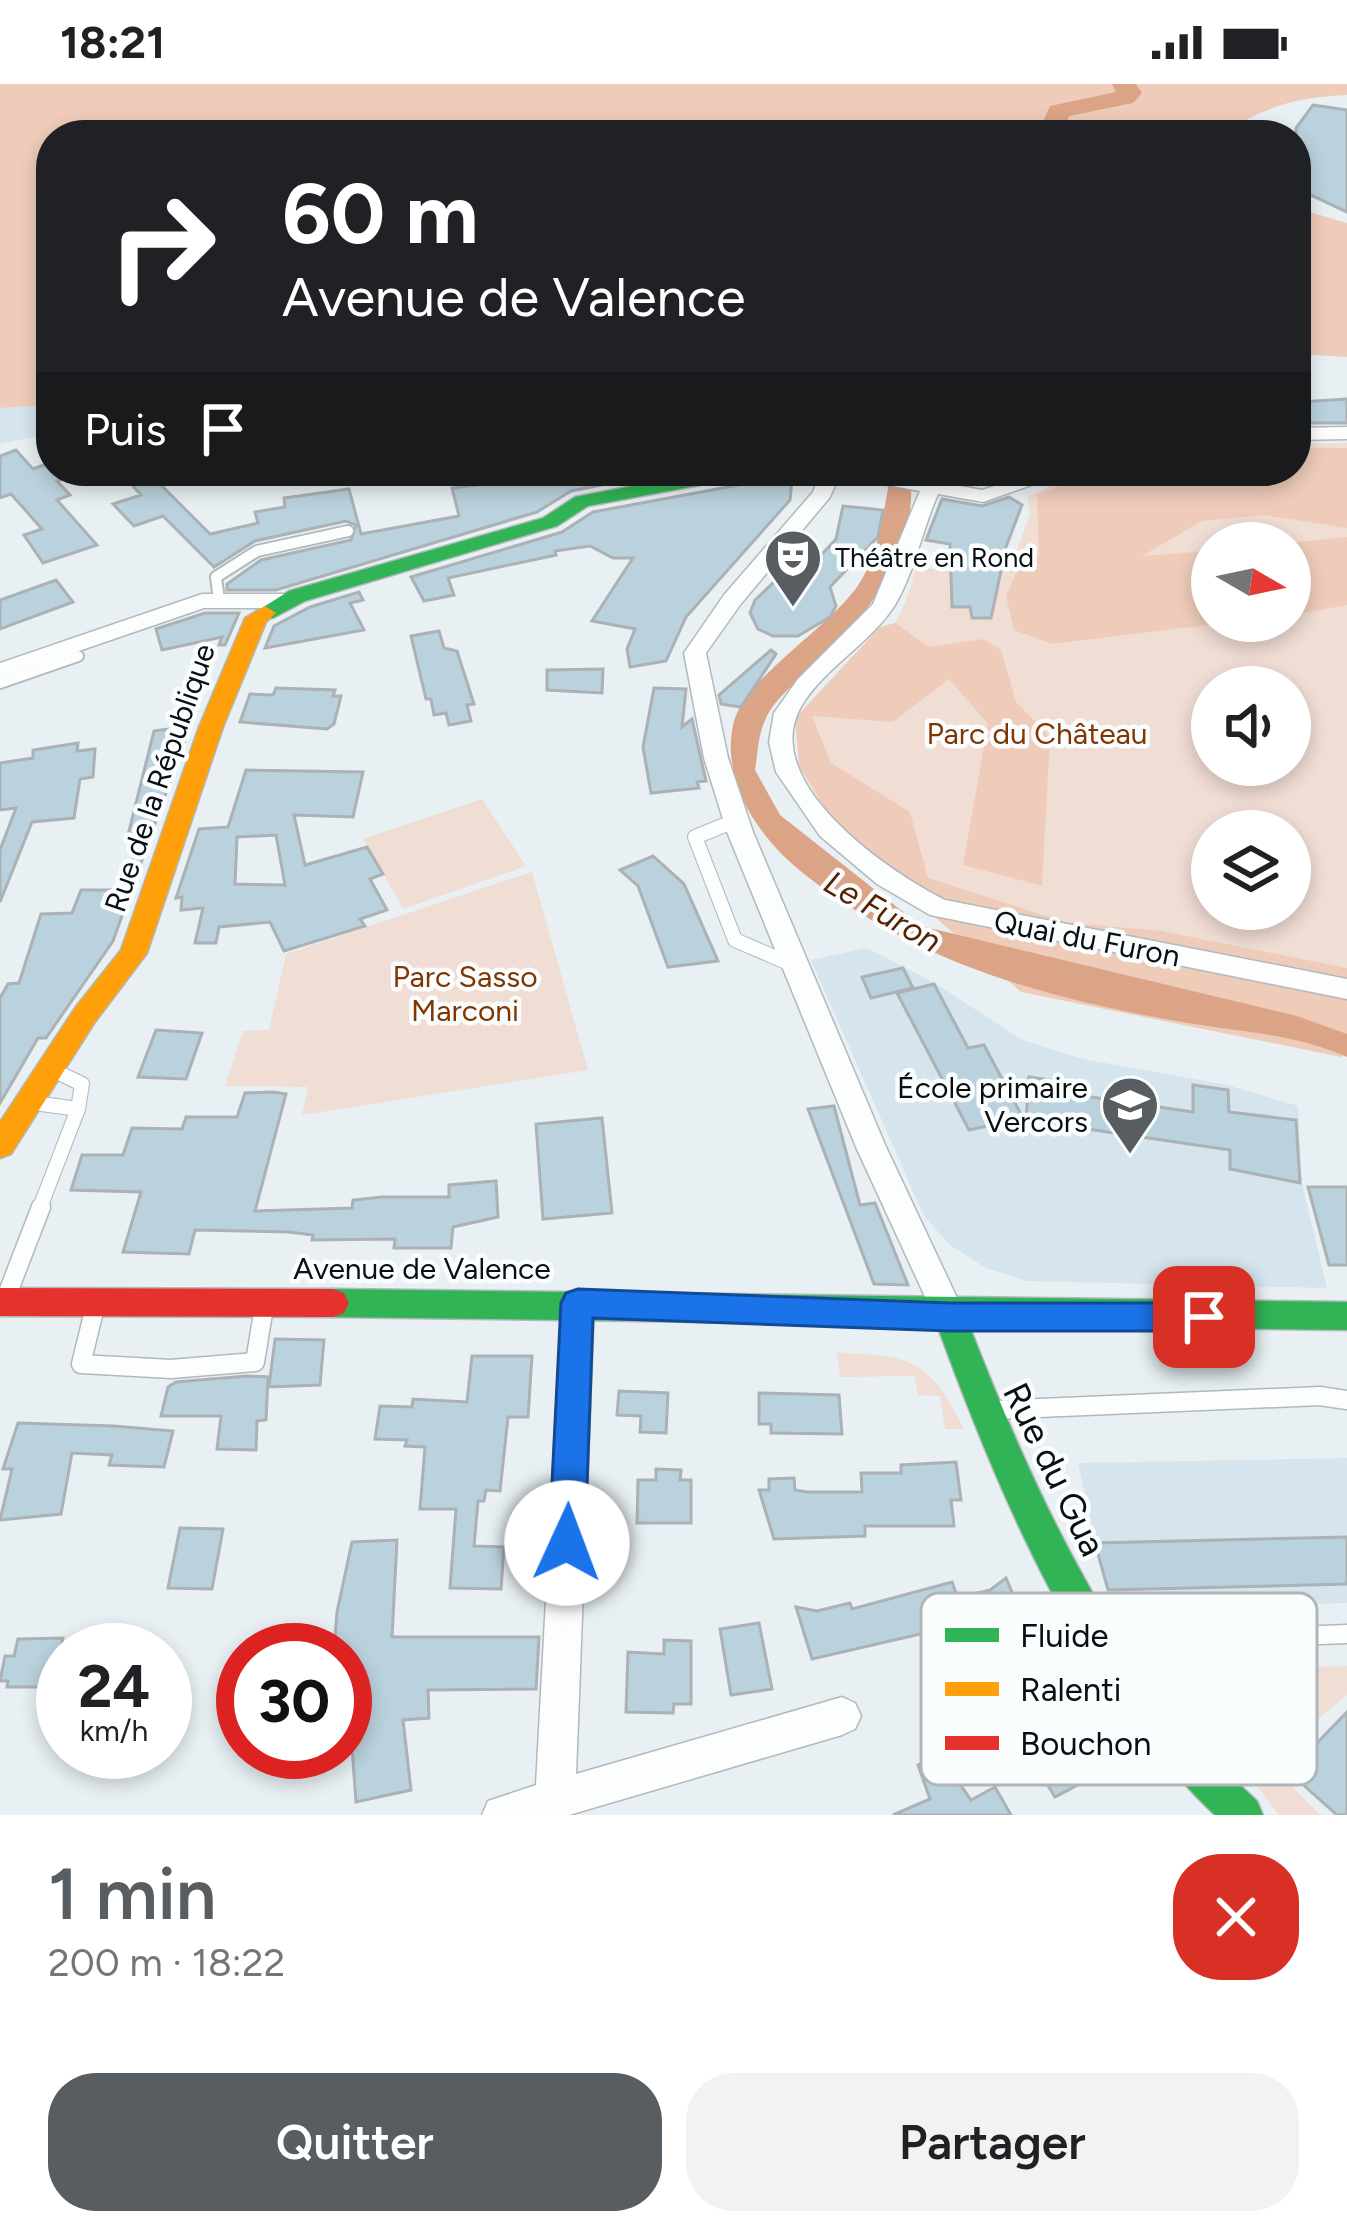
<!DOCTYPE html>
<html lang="fr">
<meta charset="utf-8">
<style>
:root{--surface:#fff;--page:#f2f2f2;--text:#202124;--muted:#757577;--accent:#575d60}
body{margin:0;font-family:Figtree,sans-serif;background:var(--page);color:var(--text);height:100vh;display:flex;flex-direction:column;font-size:45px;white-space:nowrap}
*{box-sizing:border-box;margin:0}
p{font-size:39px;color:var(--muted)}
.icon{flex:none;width:66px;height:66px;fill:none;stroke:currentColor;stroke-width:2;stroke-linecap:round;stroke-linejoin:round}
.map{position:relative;height:1731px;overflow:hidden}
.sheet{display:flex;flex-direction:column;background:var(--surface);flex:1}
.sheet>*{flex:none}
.hud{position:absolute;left:36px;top:36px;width:1275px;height:366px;border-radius:48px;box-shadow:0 6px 18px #0003;background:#202124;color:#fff;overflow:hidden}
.needle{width:78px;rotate:99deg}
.fabs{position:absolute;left:1191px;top:438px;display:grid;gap:24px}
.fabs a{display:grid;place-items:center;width:120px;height:120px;border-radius:50%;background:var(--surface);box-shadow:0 6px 18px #0003;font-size:60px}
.speed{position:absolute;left:36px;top:1539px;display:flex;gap:24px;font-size:60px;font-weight:700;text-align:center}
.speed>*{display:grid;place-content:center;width:156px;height:156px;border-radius:50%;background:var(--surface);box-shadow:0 6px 18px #0003;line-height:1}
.speed small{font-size:30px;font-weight:400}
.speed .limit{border:18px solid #d22;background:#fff;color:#111}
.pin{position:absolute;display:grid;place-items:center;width:102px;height:102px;color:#fff;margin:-51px;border-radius:24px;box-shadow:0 6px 18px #0006}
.me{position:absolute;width:132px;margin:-66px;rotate:2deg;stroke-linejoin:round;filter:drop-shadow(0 0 9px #0008)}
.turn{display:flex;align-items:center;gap:42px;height:252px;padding:0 48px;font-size:54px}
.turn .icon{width:156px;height:156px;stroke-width:2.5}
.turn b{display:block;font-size:84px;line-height:102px}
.then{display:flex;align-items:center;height:114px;padding:0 48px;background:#0003;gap:24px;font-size:45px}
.round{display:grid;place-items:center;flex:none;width:126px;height:126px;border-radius:48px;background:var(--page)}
.overview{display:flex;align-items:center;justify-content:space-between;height:204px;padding:0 48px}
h1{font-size:72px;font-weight:600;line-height:90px;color:var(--accent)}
.action{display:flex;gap:24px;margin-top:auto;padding:24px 48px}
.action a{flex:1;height:138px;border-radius:48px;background:var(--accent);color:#fff;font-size:48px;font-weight:600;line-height:138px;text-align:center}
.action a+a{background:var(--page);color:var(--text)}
.status{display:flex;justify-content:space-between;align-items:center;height:84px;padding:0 60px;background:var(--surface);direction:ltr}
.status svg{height:33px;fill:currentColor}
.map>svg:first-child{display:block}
</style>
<div class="status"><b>18:21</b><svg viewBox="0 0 49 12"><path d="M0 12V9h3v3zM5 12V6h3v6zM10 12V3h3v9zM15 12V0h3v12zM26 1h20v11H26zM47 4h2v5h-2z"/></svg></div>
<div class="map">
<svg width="1347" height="1731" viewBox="0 0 1347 1731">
<rect width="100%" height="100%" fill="#e8f0f4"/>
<g fill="#d5e4ed">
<path d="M39 322 48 350 0 360V324Z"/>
<path d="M867 864 935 899 1022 956 1083 975 1227 1001 1298 1022 1302 1100 1327 1204 1027 1197 986 1184 950 1161 924 1132 811 876Z"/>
<path d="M1347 1374V1519L1111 1526 1078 1379Z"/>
</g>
<g fill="#f0ddd4" fill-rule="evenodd">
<path d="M1347 359V884L1162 847 1065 838 967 811 927 794 813 684 811 631C859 583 902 554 915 484L978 487 1013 477 1030 430 1027 412 1089 387H1296V360ZM1212 459H1290V537H1212ZM1212 603H1290V681H1212ZM1212 747H1290V825H1212Z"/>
<path d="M482 715 526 782 403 825 363 755Z"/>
<path d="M532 788 588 986 302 1031 308 1003 225 1002 243 947 269 946 286 870Z"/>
<path d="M837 1269C911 1271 930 1276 964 1345H945L940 1312 918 1311 914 1292 840 1293Z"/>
<path d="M1347 1582V1611L1318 1635 1301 1624 1289 1637 1287 1663 1273 1683 1320 1731H1279L1171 1587Z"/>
</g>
<g fill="#efccba">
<path d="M0 0H1347V11C1301 13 1261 22 1223 51H51V321L0 324Z"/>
<path d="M1296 124 1347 139V273L1296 270Z"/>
<path d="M1296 364H1347V444L1264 431 1202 437 1142 472 1212 467V537H1239L1052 560 1014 546 1006 512 1024 472 1039 470 1037 411 1098 387H1296Z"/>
<path d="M1347 453V521L1290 531V459Z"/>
<path d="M895 539 929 563 984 555 1001 566 1016 618 1050 653 1042 802 963 781 988 640 949 595 893 638 812 632 831 679 910 728 928 794 1065 838 1162 847 1347 884V966L1341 973 1021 908 883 788 825 725 799 682 795 634 880 543Z"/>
</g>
<path fill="#dba486" d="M891 387H910C920 465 870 529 817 579 801 595 777 612 767 632 758 649 758 668 755 686L780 731 921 842 1297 932 1347 950V973C1295 950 1242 948 1188 939 1046 915 916 879 803 789 759 754 721 699 733 641 742 595 831 543 859 500 880 468 884 424 891 387Z"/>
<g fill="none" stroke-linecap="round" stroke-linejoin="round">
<path fill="#dba486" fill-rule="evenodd" d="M1112 0H1136L1142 9 1133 19 1069 32 1063 51H1037L1050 22 1116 8Z"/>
</g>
<g fill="#bad2dd" stroke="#abb1b4" stroke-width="3" fill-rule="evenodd">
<path d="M1313 21 1347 26V128L1296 104V44Z"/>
<path d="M1347 315V339H1311L1298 318Z"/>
<path d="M16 366 33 385 49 379 64 395 57 397 70 411 57 416 97 461 43 479 24 451 42 445 11 410 0 414V372Z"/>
<path d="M595 387H672L571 407 537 428 276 506H227V500L261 476 351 456 356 441 346 437 255 457 214 483 163 432 134 442 113 420 141 411 133 402 155 395 210 450 258 439 255 428 285 423 284 414 349 405 361 450 459 432 452 404Z"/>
<path d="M761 387H793L790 416 686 533 666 577 630 583 627 565 635 545 592 537 633 474H613L590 462 555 467 556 471 448 494 454 511 424 517 411 493 562 448 593 428 744 400Z"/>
<path d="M1009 413 1022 421 1006 463 991 534H972L970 523H952L950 460 926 456 942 415 982 422Z"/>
<path d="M843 422 883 426 878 453 830 503 836 522 830 533 798 552H773L758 545 750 529 755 516 773 499 799 495 836 455Z"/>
<path d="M56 496 73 518 0 545V516Z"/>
<path d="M359 508 363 516 350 519 364 546 265 564 274 542 310 523Z"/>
<path d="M205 529H239L225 561H219L222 553 162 566 156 545Z"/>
<path d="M439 547 444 564 457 567 474 620 467 621 471 637 449 641 446 629 434 631 431 615H426L411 552Z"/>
<path d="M771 566 776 570 741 623 721 620 719 611Z"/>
<path d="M603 585 602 609 547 606V586Z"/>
<path d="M276 604 335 606 333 612H341L334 640 327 645 240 638 250 610 273 611Z"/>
<path d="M654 604 686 605 682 643 692 635 706 697 697 698 699 704 651 709 643 663Z"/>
<path d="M190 642 113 857 46 954H38L0 1019V914L8 900 19 899 41 830 72 829 81 806H122L137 764H132L135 755H127L154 647Z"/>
<path d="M78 659 77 667 95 665 93 693 80 695 74 734 32 738 0 818V766L16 724 0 726V679L33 674V666Z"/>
<path d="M246 686 363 688 353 733 294 731 305 781 367 763 383 790 370 795 387 826 360 835 365 842 284 867 270 838 219 843 216 859H195L203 824 181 826 182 813 176 814 199 745 228 743ZM276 751 285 801 235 800 237 753Z"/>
<path d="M653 772 684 800 718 877 668 883 638 802 620 786Z"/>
<path d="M903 884 913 904 871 914 862 893Z"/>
<path d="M934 900 968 964 984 961 1023 1034 969 1046 897 909Z"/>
<path d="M156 946 202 949 186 995 138 993Z"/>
<path d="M1029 993 1064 998V1009L1193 1028V1001L1228 1006 1229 1028 1296 1036 1300 1099 1230 1085V1066L1026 1036Z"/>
<path d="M273 1008 286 1010 255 1127 352 1124 353 1116 382 1113H449V1101L496 1097 498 1133 453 1143 451 1164H394L395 1155 312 1156 313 1151 289 1148 195 1146 189 1170 123 1168 141 1108 71 1106 82 1071H123L132 1044 182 1045 186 1033H237L245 1009Z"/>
<path d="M834 1022 860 1121 875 1119 908 1201 874 1200 808 1025Z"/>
<path d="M602 1034 612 1129 543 1135 536 1040Z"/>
<path d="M1308 1103H1347V1181H1329Z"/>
<path d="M275 1255 324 1256 320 1301 269 1303Z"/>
<path d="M472 1272H532L528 1333H508L500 1407 486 1406 484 1417H478L474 1462 504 1463 501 1505 450 1504 456 1425H420L425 1363 405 1362 407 1356 375 1355 380 1322 412 1323 413 1315 467 1318Z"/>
<path d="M247 1292 268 1293 266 1336 257 1337 256 1366 217 1365 221 1332H161L168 1303 176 1298Z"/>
<path d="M619 1307 668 1309 666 1349 640 1348 641 1332 617 1331Z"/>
<path d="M759 1309 839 1311 842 1350 771 1349V1340H759Z"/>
<path d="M18 1339 114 1342 173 1347 164 1383 109 1381 112 1371 72 1369 61 1430 0 1436 12 1385H3Z"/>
<path d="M956 1378 961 1416H951L954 1442H865V1452L774 1455 759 1406H769V1395L794 1394 795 1406 807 1408H862L861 1389H901V1381Z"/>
<path d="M656 1385 681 1386 680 1396H691V1439H637L638 1396H656Z"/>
<path d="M180 1444 223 1445 212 1505 168 1504Z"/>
<path d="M1347 1453V1500L1108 1506 1095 1459Z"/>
<path d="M397 1456 392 1553H539L536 1605 428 1606 429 1634 403 1636 411 1706 356 1718 345 1566H334L337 1528 352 1458Z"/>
<path d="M1006 1494 1026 1541 992 1550 990 1544 972 1549 968 1539 812 1575 796 1523 817 1527 850 1519 852 1525 952 1498 958 1514 990 1506Z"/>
<path d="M759 1539 772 1605 731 1611 720 1545Z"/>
<path d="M63 1554 52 1603H7L8 1597H0L5 1572H14L18 1555Z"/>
<path d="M664 1556 691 1557V1620H674L673 1629 626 1628 628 1568 664 1570Z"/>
<path d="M1347 1628V1731H1337L1289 1688Z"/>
<path d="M1078 1641 1106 1686 1055 1713 1027 1667Z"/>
<path d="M939 1670 971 1716 995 1703 1011 1731H893L930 1715 918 1681Z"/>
</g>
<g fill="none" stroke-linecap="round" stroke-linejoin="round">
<g stroke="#b2b8bb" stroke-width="14">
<g id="lane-far2">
<path d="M219 516 216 493 257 467 348 447"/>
<path d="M0 599 78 572"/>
</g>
</g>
<g stroke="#b2b8bb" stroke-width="16">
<g id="lane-far1">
<path d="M737 736 695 753 735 856 793 881"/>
<path d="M34 1019 78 1025 82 1000 55 987"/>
<path d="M39 1126 78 1025"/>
</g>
</g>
<g stroke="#b2b8bb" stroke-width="21">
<g id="lane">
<path d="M7 1211 41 1123"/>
<path d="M95 1223 81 1280 171 1285 255 1278 264 1223"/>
<path d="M995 1326 1320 1312 1347 1316"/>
<path d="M1119 1559 1347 1550"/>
</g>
</g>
<g stroke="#b2b8bb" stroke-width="3">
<g id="street">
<path d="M1347 343V355L1296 356V344Z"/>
<path d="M821 387H878L982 406 1041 387H1071L983 418 938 410C922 446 915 487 895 521 870 560 826 582 802 621 756 698 889 788 945 816L1347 895V915L930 831 877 800 820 752 776 688 769 658 774 629 798 595 873 520 920 407 839 392 830 413 740 521 706 569 728 674 753 748 886 1063 966 1233 961 1243 950 1247 939 1243 856 1063 727 748 704 674 684 569 724 511 813 408Z"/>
<path d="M202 510H286L297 517 286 524H204L0 594V579Z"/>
<path d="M578 1205 589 1209 594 1219 576 1690 842 1613 855 1619 861 1632 855 1645 842 1651 569 1731H482L488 1717 536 1701 562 1219 567 1209Z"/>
</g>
</g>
<g stroke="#b2b8bb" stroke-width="3">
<g id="fast">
<path d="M711 387H753L743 393 588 422 557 442 305 517 273 534H257L254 529 289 507 543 434 575 413Z"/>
<path d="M333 1205 1347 1218V1246L969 1241C1024 1383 1089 1526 1185 1646 1206 1672 1233 1694 1257 1717L1263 1731H1215C1078 1601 1001 1415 937 1241L333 1233 322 1229 317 1219 322 1209Z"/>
</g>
</g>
<g stroke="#b2b8bb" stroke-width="3">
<path id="slow" d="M265 522 276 529 266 538 223 643 147 869 95 938 11 1070 0 1074V1038L75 924 121 866 199 643 245 534Z"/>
</g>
<g stroke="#b2b8bb" stroke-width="3">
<path id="jam" d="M0 1204 333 1205 344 1209 349 1219 344 1229 333 1233 0 1232Z"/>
</g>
<use href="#lane-far2" stroke="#fcfdfd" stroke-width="10"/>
<use href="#lane-far1" stroke="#fcfdfd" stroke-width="14"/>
<use href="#lane" stroke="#fcfdfd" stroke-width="18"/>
<use href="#street" fill="#fcfdfd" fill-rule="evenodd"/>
<use href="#fast" fill="#30b455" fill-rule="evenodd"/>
<use href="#slow" fill="#ff9f0a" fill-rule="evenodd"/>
<use href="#jam" fill="#e5322d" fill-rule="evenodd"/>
</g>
<path fill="#1a73e8" stroke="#114b97" stroke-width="3" d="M578 1205 950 1219H1204L1215 1223 1220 1233 1215 1243 1204 1247H950L593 1234 585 1459 580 1471 567 1476 554 1471 549 1459 561 1219 566 1209Z"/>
<defs>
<g id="theatre-pin" transform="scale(3)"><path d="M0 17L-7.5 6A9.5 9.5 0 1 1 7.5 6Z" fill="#575d60" stroke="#fafdfe"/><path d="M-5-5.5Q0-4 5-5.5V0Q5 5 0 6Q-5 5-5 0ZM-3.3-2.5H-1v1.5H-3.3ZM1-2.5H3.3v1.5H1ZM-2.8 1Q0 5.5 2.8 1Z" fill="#fff"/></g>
<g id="school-pin" transform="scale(3)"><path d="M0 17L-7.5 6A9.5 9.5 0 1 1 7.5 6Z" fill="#575d60" stroke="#fafdfe"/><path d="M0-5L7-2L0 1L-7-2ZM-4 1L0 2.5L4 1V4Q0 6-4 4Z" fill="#fff"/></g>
</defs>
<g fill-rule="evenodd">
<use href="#theatre-pin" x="793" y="474"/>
<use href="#school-pin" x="1130" y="1021"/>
</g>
<g text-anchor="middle" stroke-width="9" stroke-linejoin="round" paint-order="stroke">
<g font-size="27" fill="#090e11" stroke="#fafdfe" text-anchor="start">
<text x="835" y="483">Théâtre en Rond</text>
</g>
<g font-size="30" fill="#813500" stroke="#fafdfe">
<text x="1037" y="660">Parc du Château</text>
<text x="465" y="903">Parc Sasso<tspan x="465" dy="34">Marconi</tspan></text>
</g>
<g font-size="30" fill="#090e11" stroke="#fafdfe">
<text transform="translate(160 694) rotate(-71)" y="10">Rue de la République</text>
<text transform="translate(1087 855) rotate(11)" y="10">Quai du Furon</text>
<text x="422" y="1195">Avenue de Valence</text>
</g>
<g font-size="30" fill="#090e11" stroke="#fafdfe" text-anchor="end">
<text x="1088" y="1014">École primaire<tspan x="1088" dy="34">Vercors</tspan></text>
</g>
<g font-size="33" font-style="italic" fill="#572200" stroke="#fafdfe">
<text transform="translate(883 827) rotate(30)" y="12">Le Furon</text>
</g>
<g font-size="36" fill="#090e11" stroke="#fafdfe">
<text transform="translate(1055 1385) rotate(64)" y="13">Rue du Gua</text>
</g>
</g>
<rect x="921" y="1509" width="396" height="192" rx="18" fill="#fafdfe" stroke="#b2b5b7" stroke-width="3"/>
<rect x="945" y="1544" width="54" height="14" fill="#30b455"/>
<rect x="945" y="1598" width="54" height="14" fill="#ff9f0a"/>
<rect x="945" y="1652" width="54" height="14" fill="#e5322d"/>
<g font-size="33" fill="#090e11">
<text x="1020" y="1563">Fluide</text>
<text x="1020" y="1617">Ralenti</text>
<text x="1020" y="1671">Bouchon</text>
</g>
</svg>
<div class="fabs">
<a><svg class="needle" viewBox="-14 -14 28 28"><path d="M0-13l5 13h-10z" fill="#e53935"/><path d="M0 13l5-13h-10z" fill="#757577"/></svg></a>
<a><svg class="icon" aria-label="sound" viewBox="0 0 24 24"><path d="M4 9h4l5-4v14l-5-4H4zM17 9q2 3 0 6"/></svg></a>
<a><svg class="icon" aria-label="layers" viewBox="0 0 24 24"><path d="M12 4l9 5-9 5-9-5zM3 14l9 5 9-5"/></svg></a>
</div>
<div class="speed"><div>24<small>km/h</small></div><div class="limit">30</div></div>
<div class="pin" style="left:1204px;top:1233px;background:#d93025"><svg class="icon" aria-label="arrive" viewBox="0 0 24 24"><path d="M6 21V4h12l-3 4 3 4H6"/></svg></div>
<svg class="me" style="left:567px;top:1459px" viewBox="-20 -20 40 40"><circle r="19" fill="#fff"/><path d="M0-13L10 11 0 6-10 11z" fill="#1a73e8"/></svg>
<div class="hud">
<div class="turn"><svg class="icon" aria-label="right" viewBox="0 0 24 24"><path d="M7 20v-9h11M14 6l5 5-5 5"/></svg><div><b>60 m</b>Avenue de Valence</div></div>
<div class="then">Puis<svg class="icon" aria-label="arrive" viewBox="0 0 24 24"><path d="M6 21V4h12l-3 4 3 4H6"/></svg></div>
</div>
</div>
<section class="sheet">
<div class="overview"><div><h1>1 min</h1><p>200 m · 18:22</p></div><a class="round" style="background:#d93025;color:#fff"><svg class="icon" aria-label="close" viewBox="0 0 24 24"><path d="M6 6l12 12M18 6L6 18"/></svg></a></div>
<div class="action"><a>Quitter</a><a>Partager</a></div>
</section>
